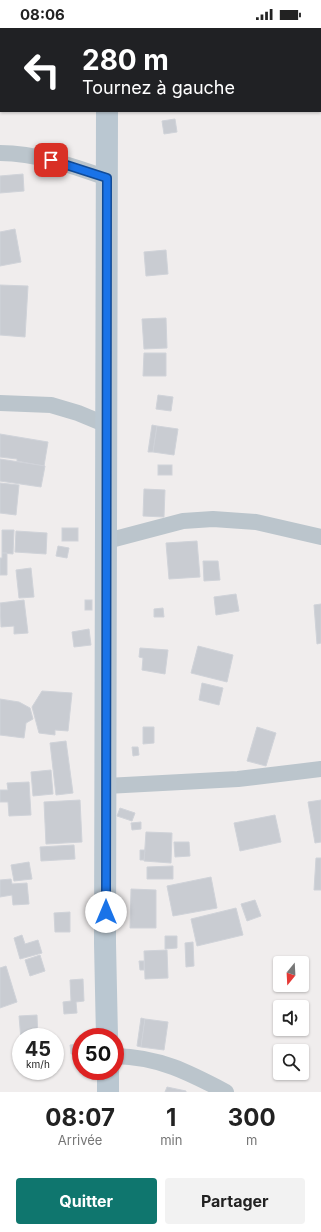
<!DOCTYPE html>
<html lang="fr">
<meta charset="utf-8">
<style>
:root{--surface:#fff;--page:#f2f2f2;--text:#222;--muted:#767676;--accent:#0f766e}
body{margin:0;font-family:Inter,sans-serif;background:var(--page);color:var(--text);height:100vh;display:flex;flex-direction:column;font-size:15px;white-space:nowrap}
*{box-sizing:border-box;margin:0}
p{font-size:13px;color:var(--muted)}
.icon{flex:none;width:22px;height:22px;fill:none;stroke:currentColor;stroke-width:2;stroke-linecap:round;stroke-linejoin:round}
.map{position:relative;height:1064px;overflow:hidden}
.details{display:flex;flex-direction:column;background:var(--surface);flex:1}
.details>*{flex:none}
.guide{position:absolute;left:0px;top:0px;width:321px;height:84px;box-shadow:0 1px 3px #0004;background:#202124;color:#fff;overflow:hidden}
.needle{width:26px;rotate:198deg}
.controls{position:absolute;left:273px;top:928px;display:grid;gap:8px}
.controls a{display:grid;place-items:center;width:36px;height:36px;border-radius:4px;background:var(--surface);box-shadow:0 1px 3px #0004;font-size:20px}
.speed{position:absolute;left:12px;top:1000px;display:flex;gap:8px;font-size:20px;font-weight:700;text-align:center}
.speed>*{display:grid;place-content:center;width:52px;height:52px;border-radius:50%;background:var(--surface);box-shadow:0 1px 3px #0004;line-height:1}
.speed small{font-size:10px;font-weight:400}
.speed .limit{border:6px solid #d22;background:#fff;color:#111}
.pin{position:absolute;display:grid;place-items:center;width:34px;height:34px;color:#fff;margin:-17px;border-radius:8px;box-shadow:0 2px 6px #0006}
.me{position:absolute;width:44px;margin:-22px;rotate:0deg;stroke-linejoin:round;filter:drop-shadow(0 0 3px #0008)}
.turn{display:flex;align-items:center;gap:14px;height:84px;padding:0 16px;font-size:18px}
.turn .icon{width:52px;height:52px;stroke-width:2.5}
.turn b{display:block;font-size:28px;line-height:34px}
.eta{display:flex;justify-content:space-evenly;align-items:center;height:68px;text-align:center}
.eta b{font-size:24px;font-weight:700;line-height:28px}
.primary-button{display:flex;gap:8px;margin-top:auto;padding:8px 16px}
.primary-button a{flex:1;height:46px;border-radius:4px;background:var(--accent);color:#fff;font-size:16px;font-weight:700;line-height:46px;text-align:center}
.primary-button a+a{background:var(--page);color:var(--text)}
.status{display:flex;justify-content:space-between;align-items:center;height:28px;padding:0 20px;background:var(--surface);direction:ltr}
.status svg{height:11px;fill:currentColor}
.map>svg:first-child{display:block}
</style>
<div class="status"><b>08:06</b><svg viewBox="0 0 49 12"><path d="M0 12V9h3v3zM5 12V6h3v6zM10 12V3h3v9zM15 12V0h3v12zM26 1h20v11H26zM47 4h2v5h-2z"/></svg></div>
<div class="map">
<svg width="321" height="1064" viewBox="0 0 321 1064">
<rect width="100%" height="100%" fill="#f0eded"/>
<g fill="#c9ccd2" stroke="#d0d3d9">
<path d="M175 91 177 104 164 106 162 93Z"/>
<path d="M23 146 24 163 0 165V148Z"/>
<path d="M15 201 21 234 0 238V204Z"/>
<path d="M166 222 168 246 146 248 144 224Z"/>
<path d="M0 257 28 258 25 309 0 307Z"/>
<path d="M166 290 167 320 144 321 142 291Z"/>
<path d="M144 325H166V348H143Z"/>
<path d="M158 367 173 369 171 383 156 381Z"/>
<path d="M152 397 157 398 153 424H148Z"/>
<path d="M157 398 178 401 174 427 153 424Z"/>
<path d="M0 406 48 414 44 438 17 433V431L0 429Z"/>
<path d="M0 431 45 438 41 459 0 453Z"/>
<rect x="158" y="437" width="14" height="10"/>
<path d="M0 455 19 457 16 487 0 485Z"/>
<path d="M144 461 165 462 164 489 143 488Z"/>
<rect x="62" y="500" width="16" height="13"/>
<path d="M2 502H14L13 526 2 525Z"/>
<path d="M16 503 47 505 46 526 15 524Z"/>
<path d="M197 513 200 549 169 551 166 515Z"/>
<path d="M58 518 69 520 67 530 56 528Z"/>
<path d="M2 525H7V547H0V530H2Z"/>
<path d="M203 533H218L220 552 204 553Z"/>
<path d="M31 540 34 569 19 570 16 542Z"/>
<path d="M236 566 239 583 216 587 214 569Z"/>
<path d="M24 572 28 605 14 606V598L1 599 0 575Z"/>
<rect x="85" y="572" width="7" height="10"/>
<path d="M321 576V615L317 616 314 577Z"/>
<path d="M163 580 164 589H154V581Z"/>
<path d="M89 601 91 617 74 619 72 604Z"/>
<path d="M198 618 233 627 227 654 191 645Z"/>
<path d="M140 620 168 622 165 646 142 642 143 630 139 629Z"/>
<path d="M202 655 223 660 219 677 199 672Z"/>
<path d="M42 663 72 665 68 703 55 702V707L39 705 32 679Z"/>
<path d="M0 671 19 674 30 680 33 691 26 695 24 710 0 707Z"/>
<path d="M143 699H154V715L143 716Z"/>
<path d="M257 699 276 705 266 738 247 733Z"/>
<path d="M66 713 73 765 56 767 50 715Z"/>
<path d="M132 719H138L139 727 133 728Z"/>
<path d="M51 742 53 766 33 768 31 744Z"/>
<path d="M29 754 31 787 9 788 8 774H0V762H8L7 755Z"/>
<path d="M80 772 82 814 46 816 44 774Z"/>
<path d="M321 772V814L315 815 308 774Z"/>
<path d="M120 780 135 785 132 793 117 788Z"/>
<path d="M275 787 281 814 240 823 234 795Z"/>
<path d="M141 794V801L132 802 131 795Z"/>
<path d="M146 804 172 805 171 835 144 833Z"/>
<path d="M174 814H189L190 828 175 829Z"/>
<path d="M74 817 75 831 41 833 40 819Z"/>
<path d="M140 822H145L144 832H140Z"/>
<path d="M316 830H321V862H314Z"/>
<path d="M29 834 32 851 14 853 11 837Z"/>
<path d="M173 838V851H147V839Z"/>
<path d="M211 849 217 880 173 888 167 858Z"/>
<path d="M11 851 12 856 27 855 29 876 13 877 12 867 0 869V852Z"/>
<path d="M131 861 156 862V900H130Z"/>
<path d="M255 872 261 888 247 893 241 876Z"/>
<path d="M236 880 243 907 197 918 191 891Z"/>
<path d="M70 884V904H55L54 885Z"/>
<path d="M22 907 25 916 38 912 42 925 20 931 14 910Z"/>
<path d="M165 908H177V920L165 921Z"/>
<path d="M193 914 194 938 186 939 185 915Z"/>
<path d="M167 922 168 950 145 951 144 923Z"/>
<path d="M40 927 45 943 30 948 25 932Z"/>
<path d="M139 933H144V942H140Z"/>
<path d="M6 938 17 974 0 980V940Z"/>
<path d="M83 951 84 973 76 974 77 985 64 986 63 974 71 973 70 952Z"/>
<path d="M37 987 38 1009H21V1012L19 988Z"/>
<path d="M141 990 145 991 141 1019 137 1018Z"/>
<path d="M145 991 168 994 164 1022 141 1019Z"/>
<path d="M79 1016 80 1026H71L70 1017Z"/>
<path d="M167 1059 186 1063V1064H165Z"/>
</g>
<g fill="none" stroke-linecap="round" stroke-linejoin="round">
<g stroke="#bbc5cc" stroke-width="16">
<path d="M0 125C36 125 73 138 107 150"/>
<path d="M0 375 51 377 78 385 107 397"/>
<path d="M107 513 183 493 213 491 256 494 321 509"/>
<path d="M106 758 238 751 321 741"/>
<path d="M115 1028C159 1029 188 1044 226 1064"/>
</g>
<g stroke="#bac7d1" stroke-width="22">
<path d="M107 1V0"/>
<path d="M107 83 105 915 107 1009"/>
<path d="M108 1043V1064"/>
</g>
</g>
<g fill="none" stroke-linecap="round" stroke-linejoin="round">
<g stroke="#114b97" stroke-width="10">
<path id="route" d="M51 132 107 150 106 884"/>
</g>
<use href="#route" stroke="#1a73e8" stroke-width="7"/>
</g>
</svg>
<div class="controls">
<a><svg class="needle" viewBox="-14 -14 28 28"><path d="M0-13l5 13h-10z" fill="#e53935"/><path d="M0 13l5-13h-10z" fill="#767676"/></svg></a>
<a><svg class="icon" aria-label="sound" viewBox="0 0 24 24"><path d="M4 9h4l5-4v14l-5-4H4zM17 9q2 3 0 6"/></svg></a>
<a><svg class="icon" aria-label="search" viewBox="0 0 24 24"><circle cx="10" cy="10" r="6"/><path d="M15 15l6 6"/></svg></a>
</div>
<div class="speed"><div>45<small>km/h</small></div><div class="limit">50</div></div>
<div class="pin" style="left:51px;top:132px;background:#d93025"><svg class="icon" aria-label="arrive" viewBox="0 0 24 24"><path d="M6 21V4h12l-3 4 3 4H6"/></svg></div>
<svg class="me" style="left:106px;top:884px" viewBox="-20 -20 40 40"><circle r="19" fill="#fff"/><path d="M0-13L10 11 0 6-10 11z" fill="#1a73e8"/></svg>
<div class="guide">
<div class="turn"><svg class="icon" aria-label="left" viewBox="0 0 24 24"><path d="M17 20v-9H6M10 6l-5 5 5 5"/></svg><div><b>280 m</b>Tournez à gauche</div></div>
</div>
</div>
<section class="details">
<div class="eta">
<div><b>08:07</b><p>Arrivée</p></div>
<div><b>1</b><p>min</p></div>
<div><b>300</b><p>m</p></div>
</div>
<div class="primary-button"><a>Quitter</a><a>Partager</a></div>
</section>
